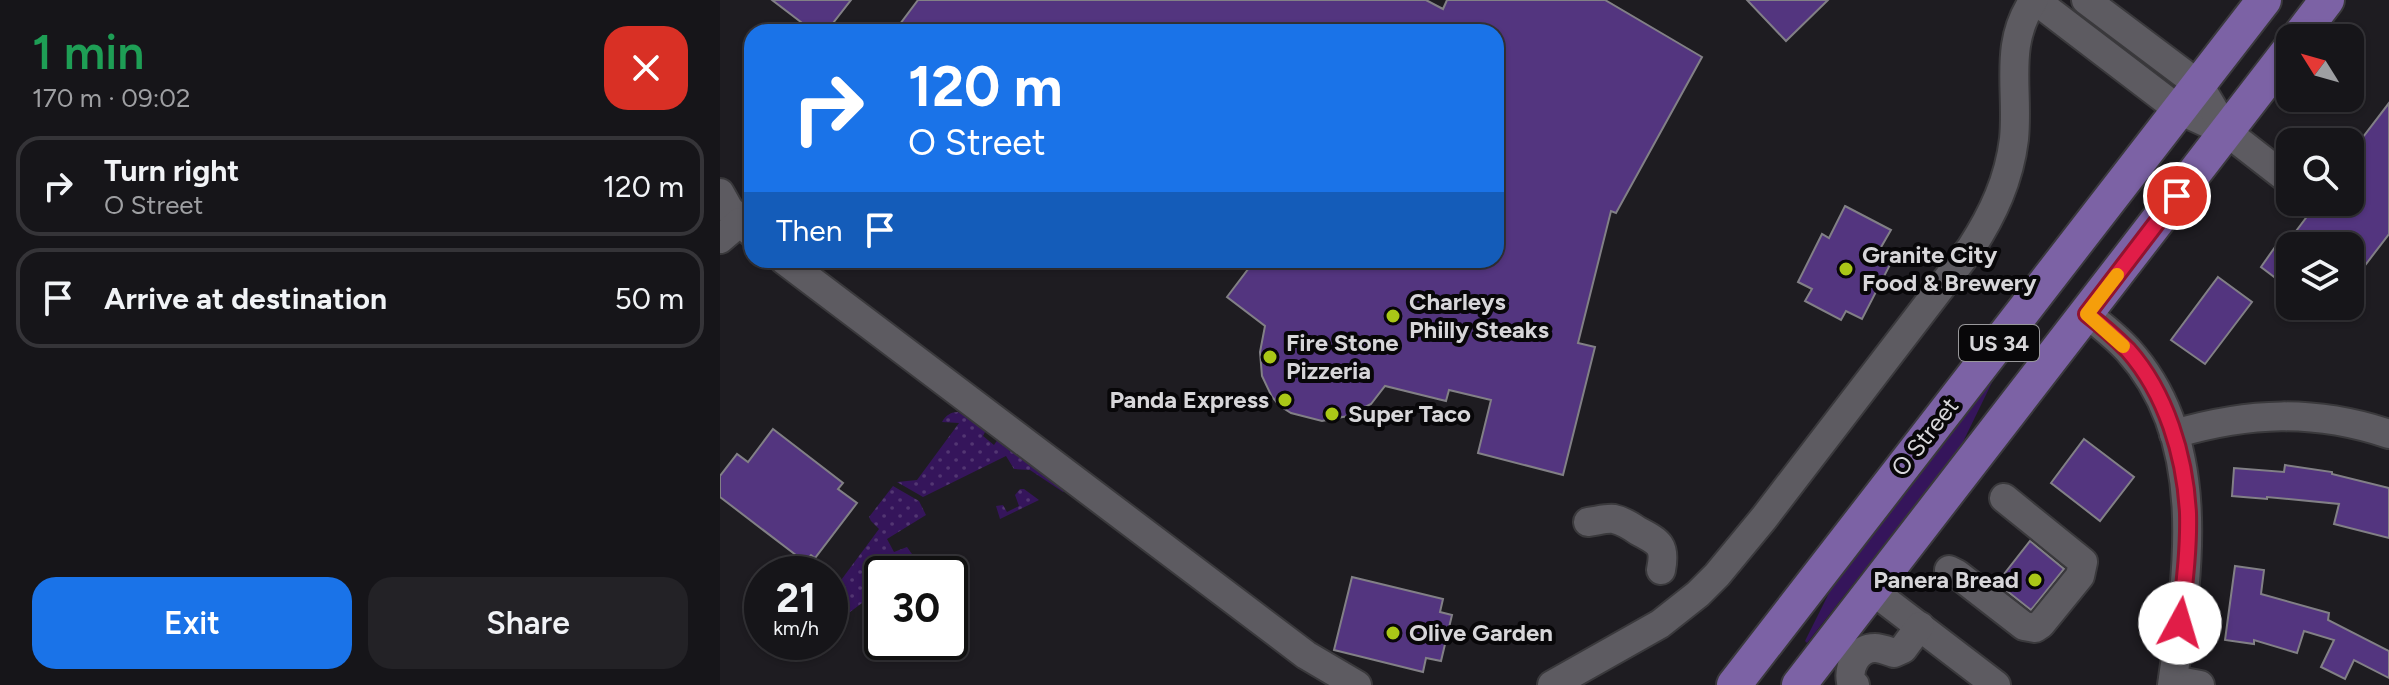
<!DOCTYPE html>
<meta charset="utf-8">
<style>
:root{--surface:#161519;--page:#232226;--text:#f1f3f6;--muted:#9e9fa2;--line:#353438;--accent:#1a73e8}
body{margin:0;font-family:Figtree,sans-serif;background:var(--page);color:var(--text);height:100vh;display:flex;flex-direction:column;font-size:30px;white-space:nowrap}
*{box-sizing:border-box;margin:0}
p{font-size:26px;color:var(--muted)}
.icon{flex:none;width:44px;height:44px;fill:none;stroke:currentColor;stroke-width:2;stroke-linecap:round;stroke-linejoin:round}
.map{position:relative;flex:1;overflow:hidden}
.drawer{display:flex;flex-direction:column;background:var(--surface);width:720px}
.drawer>*{flex:none}
.hud{position:absolute;left:24px;top:24px;width:760px;height:244px;border-radius:24px;box-shadow:0 2px 6px #0004,0 0 0 2px var(--line);background:#1a73e8;color:#fff;overflow:hidden}
.needle{width:52px;rotate:307deg}
.buttons{position:absolute;left:1556px;top:24px;display:grid;gap:16px}
.buttons a{display:grid;place-items:center;width:88px;height:88px;border-radius:16px;background:var(--surface);box-shadow:0 2px 6px #0004,0 0 0 2px var(--line);font-size:40px}
.speed{position:absolute;left:24px;top:556px;display:flex;gap:16px;font-size:40px;font-weight:700;text-align:center}
.speed>*{display:grid;place-content:center;width:104px;height:104px;border-radius:50%;background:var(--surface);box-shadow:0 2px 6px #0004,0 0 0 2px var(--line);line-height:1}
.speed small{font-size:20px;font-weight:400}
.speed .limit{border:4px solid #111;border-radius:12px;background:#fff;color:#111}
.pin{position:absolute;display:grid;place-items:center;width:68px;height:68px;color:#fff;margin:-34px;border:4px solid #fff;border-radius:50%;box-shadow:0 2px 8px #0007}
.me{position:absolute;width:88px;margin:-44px;rotate:6deg;stroke-linejoin:round;filter:drop-shadow(0 0 6px #0008)}
.turn{display:flex;align-items:center;gap:28px;height:168px;padding:0 32px;font-size:36px}
.turn .icon{width:104px;height:104px;stroke-width:2.5}
.turn b{display:block;font-size:56px;line-height:68px}
.then{display:flex;align-items:center;height:76px;padding:0 32px;background:#0003;gap:16px;font-size:30px}
.round{display:grid;place-items:center;flex:none;width:84px;height:84px;border-radius:24px;background:var(--page)}
.head{display:flex;align-items:center;justify-content:space-between;height:136px;padding:0 32px}
h1{font-size:48px;font-weight:600;line-height:60px;color:#1e9e55}
.button{display:flex;gap:16px;margin-top:auto;padding:16px 32px}
.button a{flex:1;height:92px;border-radius:24px;background:var(--accent);color:#fff;font-size:32px;font-weight:600;line-height:92px;text-align:center}
.button a+a{background:var(--page);color:var(--text)}
ul{padding:0;list-style:none}
li{display:flex;align-items:center;gap:24px;height:100px;margin:0 16px 12px;padding:0 16px;border:4px solid var(--line);border-radius:24px}
li div{flex:1}
li b{display:block;font-size:30px}
li em{font-style:normal}
main{display:flex;flex:1;min-height:0}
.map>svg:first-child{display:block}
</style>
<main>
<section class="drawer">
<div class="head"><div><h1>1 min</h1><p>170 m · 09:02</p></div><a class="round" style="background:#d93025;color:#fff"><svg class="icon" aria-label="close" viewBox="0 0 24 24"><path d="M6 6l12 12M18 6L6 18"/></svg></a></div>
<ul>
<li><svg class="icon" aria-label="right" viewBox="0 0 24 24"><path d="M7 20v-9h11M14 6l5 5-5 5"/></svg><div><b>Turn right</b><p>O Street</p></div><em>120 m</em></li>
<li><svg class="icon" aria-label="arrive" viewBox="0 0 24 24"><path d="M6 21V4h12l-3 4 3 4H6"/></svg><div><b>Arrive at destination</b></div><em>50 m</em></li>
</ul>
<div class="button"><a>Exit</a><a>Share</a></div>
</section>
<div class="map">
<svg width="1669" height="685" viewBox="0 0 1669 685">
<defs>
<pattern id="grass-dots" width="8" height="8" patternUnits="userSpaceOnUse" patternTransform="scale(2)"><rect width="8" height="8" fill="#35155b"/><path d="M2 2h.1M6 6h.1" fill="none" stroke="#523672" stroke-width="1.8" stroke-linecap="round"/></pattern>
</defs>
<rect width="100%" height="100%" fill="#1e1c21"/>
<g fill="url(#grass-dots)">
<path d="M238 412 266 430 263 436 274 445 278 439 345 490 343 492 310 470 294 469 286 456 203 497 177 482 197 480 239 423 222 422C226 415 231 412 238 412Z"/>
<path d="M173 486 199 501 206 515 167 539 174 552 187 547 199 564 184 574H162V588L110 627V595L159 529 151 521 149 517Z"/>
<path d="M300 489H304L319 500 280 519 276 506 283 505 287 512 299 506 295 495Z"/>
</g>
<path fill="#35155b" d="M1280 366 1241 446 1087 643 1085 641 1113 585Z"/>
<g fill="#53357f" stroke="#828086" stroke-width="2">
<path d="M52 0H131L106 32H94Z"/>
<path d="M198 0H706L723 9 727 0H885L982 57 896 213 891 211 858 343 875 347 843 475 758 453 771 400 729 390 726 401 665 386 651 404 628 416 602 421 571 413 560 406 552 397 542 376 540 352 545 326 507 297 535 260H776V32H174Z"/>
<path d="M1027 0H1108L1066 41Z"/>
<path d="M1669 103V234L1630 285V246H1570V289L1541 267 1555 247 1561 251 1598 202H1630V154Z"/>
<path d="M1125 206 1171 230 1160 249 1174 257 1142 319 1126 311 1121 320 1085 301 1092 289 1078 282 1102 234 1109 238Z"/>
<path d="M1498 277 1532 302 1485 364 1451 340Z"/>
<path d="M53 429 123 483 118 489 137 503 95 558 91 555 85 562 0 497V476L17 454 28 462Z"/>
<path d="M1364 439 1414 477 1380 521 1331 483Z"/>
<path d="M1565 465 1612 472V474L1669 488V538L1614 524 1619 504 1547 497V499L1512 496 1514 468 1564 472Z"/>
<path d="M1310 541 1344 569 1311 610 1277 583Z"/>
<path d="M1515 566 1544 570 1541 594 1609 613 1608 620 1669 651V678L1634 660 1625 679 1601 667 1614 640 1584 631 1577 653 1534 640V644L1505 640Z"/>
<path d="M632 577 723 599 720 612 732 615 721 661 706 658 703 672 614 650Z"/>
</g>
<g fill="none" stroke-linecap="round" stroke-linejoin="round">
<g stroke="#3a393c" stroke-width="32">
<g id="minor">
<path d="M1315 0 1459 110 1507 132 1570 181"/>
<path d="M1366 0 1479 85 1507 132"/>
<path d="M0 193 9 209 32 233"/>
<path d="M0 239 20 222"/>
<path d="M64 260 586 655 637 685"/>
<path d="M1367 314C1381 325 1396 337 1408 350 1490 441 1468 575 1452 685"/>
<path d="M1454 434C1529 412 1594 409 1669 434"/>
<path d="M868 522C877 521 886 518 894 519 903 521 911 526 918 531 939 542 946 545 941 570"/>
<path d="M1229 570 1237 574 1304 626 1315 628 1321 624 1360 576 1363 562 1284 498"/>
<path d="M1153 591 1276 685"/>
<path d="M1453 680 1480 685"/>
<path d="M832 685 940 624 978 594 997 575 1044 518 1251 248C1273 214 1289 180 1294 139 1299 89 1283 44 1314 0"/>
<path d="M1135 685 1131 682C1128 667 1137 648 1155 648 1161 648 1168 651 1174 653L1183 649 1200 626"/>
</g>
</g>
<g stroke="#3a393c" stroke-width="38">
<g id="major">
<path d="M1578 38 1607 0"/>
<path d="M1014 685 1544 0"/>
<path d="M1079 685 1570 49"/>
</g>
</g>
<use href="#minor" stroke="#5d5b61" stroke-width="28"/>
<use href="#major" stroke="#7c62a5" stroke-width="34"/>
</g>
<g fill="none" stroke-linecap="round" stroke-linejoin="round">
<g stroke="#92132f" stroke-width="20">
<path id="route" d="M1457 196 1367 314C1381 325 1395 337 1408 350 1446 393 1465 456 1468 513 1469 550 1464 587 1460 623"/>
</g>
<use href="#route" stroke="#e11d48" stroke-width="14"/>
<path stroke="#f59e0b" stroke-width="14" d="M1397 275 1367 314 1403 346"/>
</g>
<g fill="#aac717" stroke="#080709" stroke-width="3">
<circle cx="1126" cy="269" r="8"/>
<circle cx="673" cy="316" r="8"/>
<circle cx="550" cy="357" r="8"/>
<circle cx="565" cy="400" r="8"/>
<circle cx="612" cy="414" r="8"/>
<circle cx="1315" cy="580" r="8"/>
<circle cx="673" cy="633" r="8"/>
</g>
<g text-anchor="middle" stroke-width="8" stroke-linejoin="round" paint-order="stroke">
<rect fill="#080709" stroke="#99989b" stroke-width="2" x="1239" y="325" width="80" height="36" rx="6"/>
<g font-size="22" font-weight="bold" fill="#d7d6d9">
<text x="1279" y="351">US 34</text>
</g>
<g font-size="24" font-weight="bold" fill="#d7d6d9" stroke="#080709" text-anchor="start">
<text x="1142" y="263">Granite City<tspan x="1142" dy="28">Food &amp; Brewery</tspan></text>
<text x="689" y="310">Charleys<tspan x="689" dy="28">Philly Steaks</tspan></text>
<text x="566" y="351">Fire Stone<tspan x="566" dy="28">Pizzeria</tspan></text>
<text x="549" y="408" text-anchor="end">Panda Express</text>
<text x="628" y="422">Super Taco</text>
<text x="1299" y="588" text-anchor="end">Panera Bread</text>
<text x="689" y="641">Olive Garden</text>
</g>
<g font-size="24" fill="#d7d6d9" stroke="#080709">
<text transform="translate(1205 437) rotate(-52)" y="8">O Street</text>
</g>
</g>
</svg>
<div class="buttons">
<a><svg class="needle" viewBox="-14 -14 28 28"><path d="M0-13l5 13h-10z" fill="#e53935"/><path d="M0 13l5-13h-10z" fill="#9e9fa2"/></svg></a>
<a><svg class="icon" aria-label="search" viewBox="0 0 24 24"><circle cx="10" cy="10" r="6"/><path d="M15 15l6 6"/></svg></a>
<a><svg class="icon" aria-label="layers" viewBox="0 0 24 24"><path d="M12 4l9 5-9 5-9-5zM3 14l9 5 9-5"/></svg></a>
</div>
<div class="speed"><div>21<small>km/h</small></div><div class="limit">30</div></div>
<div class="pin" style="left:1457px;top:196px;background:#d93025"><svg class="icon" aria-label="arrive" viewBox="0 0 24 24"><path d="M6 21V4h12l-3 4 3 4H6"/></svg></div>
<svg class="me" style="left:1460px;top:623px" viewBox="-20 -20 40 40"><circle r="19" fill="#fff"/><path d="M0-13L10 11 0 6-10 11z" fill="#e11d48"/></svg>
<div class="hud">
<div class="turn"><svg class="icon" aria-label="right" viewBox="0 0 24 24"><path d="M7 20v-9h11M14 6l5 5-5 5"/></svg><div><b>120 m</b>O Street</div></div>
<div class="then">Then<svg class="icon" aria-label="arrive" viewBox="0 0 24 24"><path d="M6 21V4h12l-3 4 3 4H6"/></svg></div>
</div>
</div>
</main>
